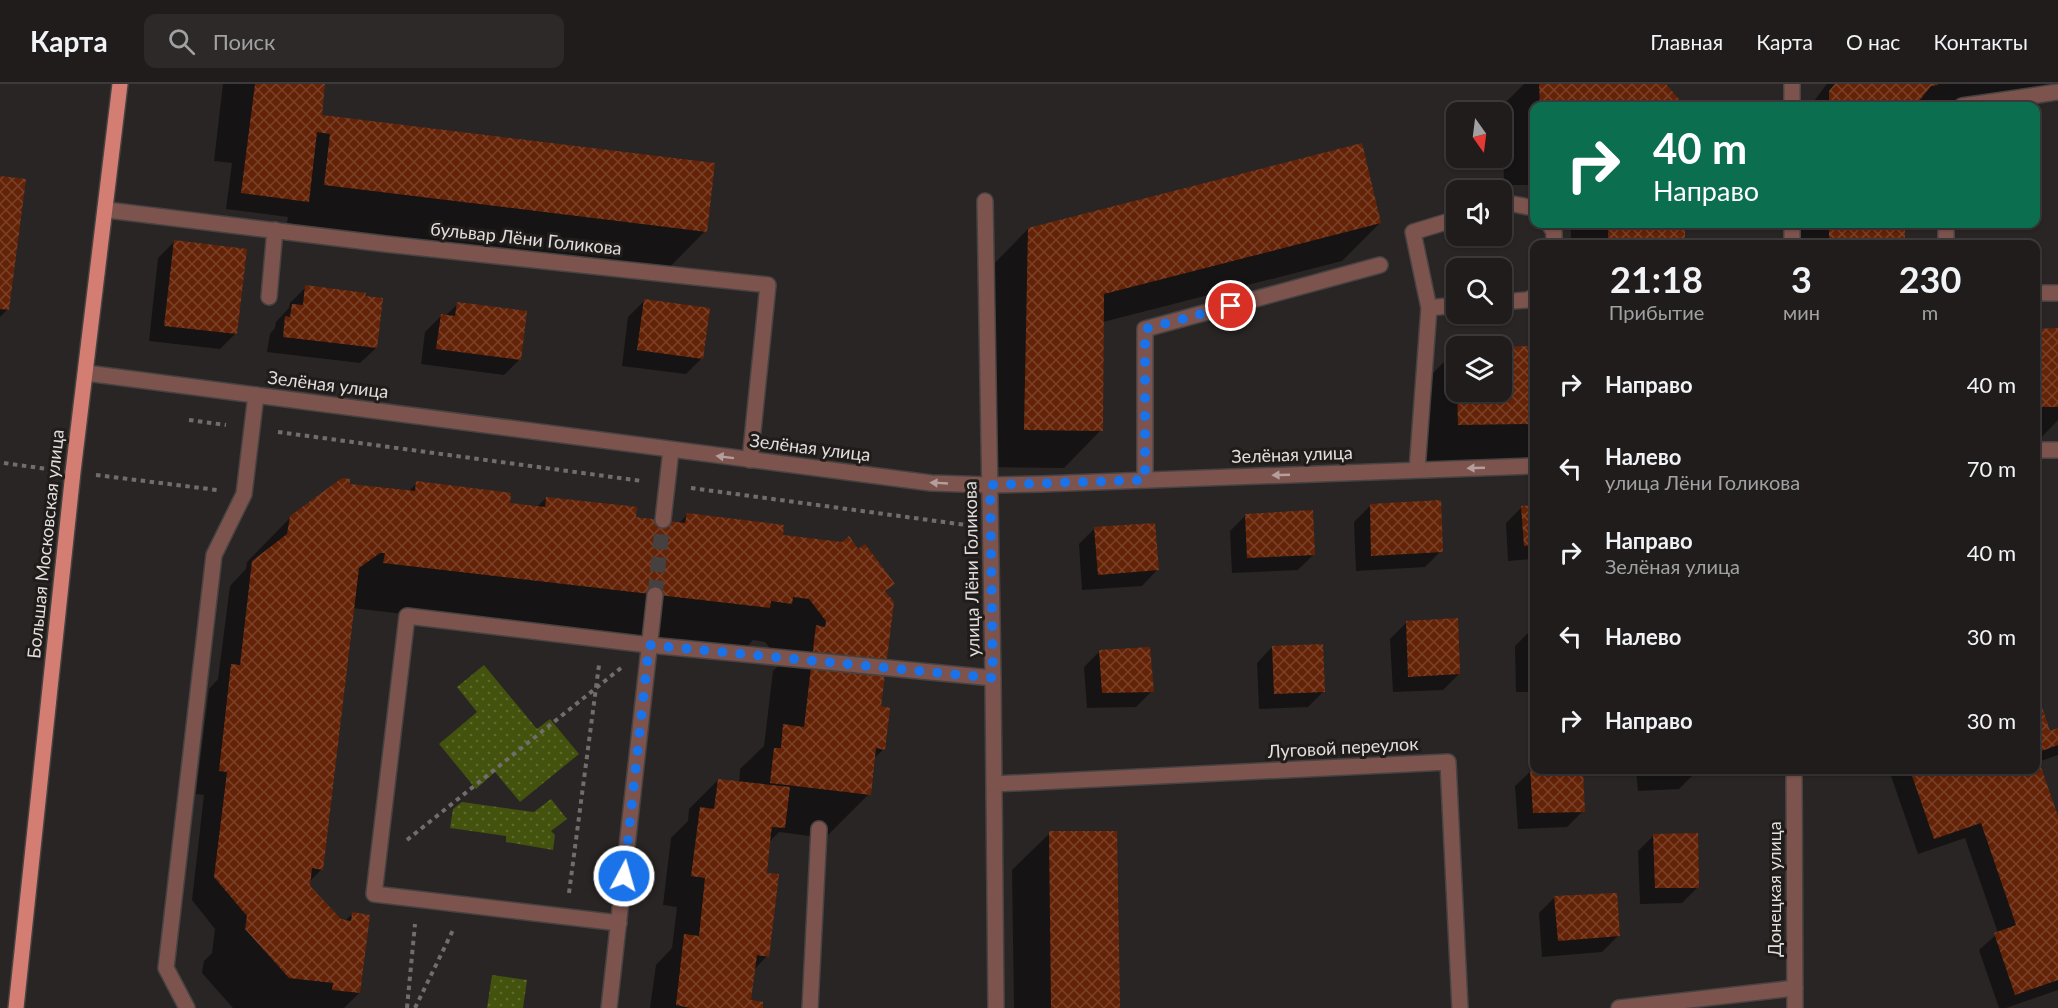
<!DOCTYPE html>
<html lang="ru">
<meta charset="utf-8">
<style>
:root{--surface:#1f1c1b;--page:#2c2928;--text:#f1f3f6;--muted:#a1a1a3;--line:#3c3a3a}
body{margin:0;font-family:Lato,sans-serif;background:var(--page);color:var(--text);height:100vh;display:flex;flex-direction:column;font-size:22px;white-space:nowrap}
*{box-sizing:border-box;margin:0}
p{font-size:20px;color:var(--muted)}
.icon{flex:none;width:33px;height:33px;fill:none;stroke:currentColor;stroke-width:2;stroke-linecap:round;stroke-linejoin:round}
.map{position:relative;flex:1;overflow:hidden}
.panel{position:absolute;left:1530px;top:156px;width:510px;height:534px;display:flex;flex-direction:column;background:var(--surface);border-radius:12px;box-shadow:0 2px 4px #0004,0 0 0 2px var(--line)}
.panel>*{flex:none}
.guide{position:absolute;left:1530px;top:18px;width:510px;height:126px;border-radius:12px;box-shadow:0 2px 4px #0004,0 0 0 2px var(--line);background:#0b6e4f;color:#fff;overflow:hidden}
.needle{width:39px;rotate:166deg}
.controls{position:absolute;left:1446px;top:18px;display:grid;gap:12px}
.controls a{display:grid;place-items:center;width:66px;height:66px;border-radius:12px;background:var(--surface);box-shadow:0 2px 4px #0004,0 0 0 2px var(--line);font-size:30px}
.pin{position:absolute;display:grid;place-items:center;width:51px;height:51px;color:#fff;margin:-26px;border:3px solid #fff;border-radius:50%;box-shadow:0 2px 6px #0007}
.me{position:absolute;width:66px;margin:-33px;rotate:6deg;stroke-linejoin:round;filter:drop-shadow(0 0 4px #0008)}
.turn{display:flex;align-items:center;gap:21px;height:126px;padding:0 24px;font-size:27px}
.turn .icon{width:78px;height:78px;stroke-width:2.5}
.turn b{display:block;font-size:42px;line-height:51px}
.eta{display:flex;justify-content:space-evenly;align-items:center;height:102px;text-align:center}
.eta b{font-size:36px;font-weight:700;line-height:42px}
ul{padding:0;list-style:none}
li{display:flex;align-items:center;gap:18px;height:84px;padding:0 24px}
li div{flex:1}
li b{display:block;font-size:22px}
li em{font-style:normal}
header{display:flex;align-items:center;gap:36px;box-sizing:border-box;height:84px;padding:0 30px;background:var(--surface);border-bottom:2px solid var(--line)}
header strong{font-size:28px}
nav{display:flex;gap:33px;margin-inline-start:auto;font-size:21px}
.search{width:420px;height:54px;background:var(--page);display:flex;align-items:center;gap:15px;box-sizing:border-box;padding:0 21px;border-radius:12px;color:var(--muted);font-size:22px}
.map>svg:first-child{display:block}
</style>
<header>
<strong>Карта</strong>
<div class="search"><svg class="icon" aria-label="search" viewBox="0 0 24 24"><circle cx="10" cy="10" r="6"/><path d="M15 15l6 6"/></svg>Поиск</div>
<nav><a>Главная</a><a>Карта</a><a>О нас</a><a>Контакты</a></nav>
</header>
<div class="map">
<svg width="2058" height="924" viewBox="0 0 2058 924">
<defs>
<pattern id="green-dots" width="8" height="8" patternUnits="userSpaceOnUse" patternTransform="scale(1.5)"><rect width="8" height="8" fill="#43520d"/><path d="M2 2h.1M6 6h.1" fill="none" stroke="#5e6a30" stroke-width="1.8" stroke-linecap="round"/></pattern>
<pattern id="building-cross-hatch" width="8" height="8" patternUnits="userSpaceOnUse" patternTransform="scale(1.5)"><rect width="8" height="8" fill="#642206"/><path d="M0 0l8 8M0 8l8-8" fill="none" stroke="#7a422a"/></pattern>
</defs>
<rect width="100%" height="100%" fill="#292524"/>
<g fill="url(#green-dots)">
<path d="M484 581 537 645 550 635 579 670 520 718 495 688 476 705 439 660 477 628 457 603Z"/>
<path d="M551 715 567 735 551 747 555 751 553 766 506 758V752L450 744 453 725 462 718 534 728Z"/>
<path d="M492 891 527 896 523 924H487Z"/>
</g>
<g fill="#0007">
<path d="M223 0H324L320 32 705 147 668 185 287 139 288 133 226 125 232 79 214 77Z"/>
<path d="M1524 0H1664L1682 22H1534V101H1504L1502 22Z"/>
<path d="M1827 0H2058V17L2015 22H1810Z"/>
<path d="M0 93 8 225 0 233Z"/>
<path d="M1380 139 1342 177 1103 238 1101 346 1064 384 987 383 991 183 1028 145Z"/>
<rect x="1571" y="140" width="113" height="20"/>
<rect x="1792" y="140" width="112" height="20"/>
<path d="M174 158 236 249 220 265 149 257 158 174Z"/>
<path d="M306 203 376 264 360 279 267 268 270 250 275 244 276 238 289 224 290 219Z"/>
<path d="M644 217 702 274 686 290 622 282 628 233Z"/>
<path d="M458 220 520 275 504 291 421 280 425 248 441 232H445Z"/>
<path d="M2036 246H2058V336L2036 359Z"/>
<path d="M1502 264H1534V376L1421 378 1420 302 1456 266V308H1502Z"/>
<path d="M417 399 508 420 537 423 546 414 634 435 678 440 687 431 858 467 893 500 885 508 880 624 884 665 873 675 869 710 825 754 779 748 769 758 765 790 767 872 753 887 749 918 761 924H650L656 881 672 864 677 823 663 821 671 754 688 737 689 725 718 696 739 699 740 685 764 662 773 587 781 579 765 558 753 556 747 563 732 561 725 567 352 524 322 785 309 798V802L340 837H345L352 830 359 909 344 924H233L202 889 204 877 212 869 215 845 192 816 204 711 196 710 209 605 218 595 230 502 246 485 247 478 291 433 348 401 408 408Z"/>
<path d="M1370 422 1441 467 1425 483 1356 487 1354 438Z"/>
<path d="M1534 422V475L1508 477 1506 439 1522 423Z"/>
<path d="M1246 431 1314 470 1298 486 1232 489 1230 447Z"/>
<path d="M1095 444 1157 486 1142 502 1082 506 1079 460Z"/>
<path d="M1406 539 1459 590 1443 606 1393 608 1390 555Z"/>
<path d="M1531 546H1534V608H1516L1515 562Z"/>
<path d="M1272 563 1324 607 1308 623 1259 625 1257 579Z"/>
<path d="M1100 567 1152 607 1136 623 1087 624 1084 583Z"/>
<path d="M2036 608 2049 648 2058 645V671L2038 678 2058 737V906L2006 924H1999L1979 866 1998 849 1965 754 1918 770 1889 686H2036Z"/>
<path d="M1581 686 1583 727 1567 743 1518 745 1515 702 1531 687Z"/>
<path d="M1636 686H1695V689L1679 705 1638 707Z"/>
<path d="M1050 749 1118 924H1014L1012 786Z"/>
<path d="M1654 751 1698 803 1682 819 1640 820 1638 767Z"/>
<path d="M1555 813 1618 852 1602 868 1542 873 1539 829Z"/>
</g>
<g fill="url(#building-cross-hatch)">
<path d="M255 0H325L322 31 715 79 707 148 324 101 330 50 317 48 309 118 241 109Z"/>
<path d="M1539 0H1666L1683 20 1684 22H1540Z"/>
<path d="M1835 0H1938V1L1931 2 1915 22H1829V7Z"/>
<path d="M1362 59 1381 139 1104 210 1103 347 1024 346 1028 144Z"/>
<path d="M0 92 26 95 9 226 0 225Z"/>
<rect x="1608" y="140" width="77" height="20"/>
<rect x="1829" y="140" width="76" height="20"/>
<path d="M174 156 247 165 237 250 164 242Z"/>
<path d="M305 201 366 209 365 212 383 214 377 264 283 253 285 232 290 233 292 220 303 221Z"/>
<path d="M644 215 710 224 703 275 637 266Z"/>
<path d="M457 218 527 227 521 276 436 265 441 230 455 232Z"/>
<path d="M2058 244V323H2036V245Z"/>
<path d="M1534 262V340L1458 341 1457 308H1502V263Z"/>
<path d="M342 394 350 395V400L415 407 416 397 511 409 510 419 545 423 546 413 629 422 637 423 636 433 685 439 687 429 784 441 783 451 842 458 849 452 858 465 865 460 895 500 885 507 894 518 881 622 890 624 885 666 876 664 871 711 770 699 774 664H781L783 640 804 643 816 541 825 543 826 537 809 515 793 513 792 520 771 517 770 524 383 479 385 469H380L359 484 323 786 312 784 310 802 341 835 351 837 352 828 370 831 360 909 332 906 333 899 289 894 245 845 247 832 214 793 227 688 219 687 231 580 240 581 252 477 287 450 290 432Z"/>
<path d="M1441 416 1443 468 1371 472 1370 420Z"/>
<path d="M1534 421V461L1524 462 1521 422Z"/>
<path d="M1313 426 1315 471 1247 474 1245 430Z"/>
<path d="M1155 439 1159 486 1098 491 1094 443Z"/>
<path d="M1458 534 1460 590 1408 593 1406 537Z"/>
<path d="M1530 544H1534V593H1532Z"/>
<path d="M1323 560 1325 608 1274 610 1272 562Z"/>
<path d="M1150 563 1154 608 1102 609 1099 566Z"/>
<path d="M2036 605 2050 647 2058 644V661L2036 669 2058 732V896L2015 911 1994 849 2016 841 1981 739 1934 755 1910 686H2036Z"/>
<path d="M1530 685 1583 686 1585 728 1533 729Z"/>
<path d="M1653 686H1696L1697 690 1653 691Z"/>
<path d="M718 695 790 703 785 744 772 743 771 749 767 789 779 790 769 873 757 871 751 916 763 918V924H690L676 921 684 850 699 852 705 794 691 792 700 723 714 725Z"/>
<path d="M1049 747H1117L1120 924H1051Z"/>
<path d="M1698 749 1699 804H1655L1653 750Z"/>
<path d="M1617 809 1620 852 1558 857 1554 812Z"/>
</g>
<g fill="none" stroke-linecap="round" stroke-linejoin="round">
<path stroke="#454140" stroke-width="15" stroke-dasharray="15 8" stroke-linecap="butt" d="M655 511 663 436"/>
<g stroke="#464342" stroke-width="18">
<g id="minor">
<path d="M1792 22V0"/>
<path d="M1962 22 2058 8"/>
<path d="M985 117 993 594 996 924"/>
<path d="M1502 123 1513 120 1534 124"/>
<path d="M107 126 385 160 768 201 750 376"/>
<path d="M1549 140 1554 148V160"/>
<path d="M1946 140V160"/>
<path d="M1792 160V140"/>
<path d="M2036 209H2058"/>
<path d="M269 213 275 146"/>
<path d="M1502 218 1527 216 1534 213"/>
<path d="M1429 224 1456 221"/>
<path d="M86 289 931 399 990 401 1041 400 1534 382"/>
<path d="M2036 366H2058"/>
<path d="M1417 386 1429 224 1413 148 1456 135"/>
<path d="M1145 396V245L1380 181"/>
<path d="M663 436 671 366"/>
<path d="M1794 686 1795 924"/>
<path d="M994 700 1448 678 1460 924"/>
<path d="M619 839 374 810 407 532 649 561 993 594"/>
<path d="M187 924 166 884 214 471 244 410 256 311"/>
<path d="M609 924 655 511"/>
<path d="M810 924 819 745"/>
<path d="M1619 924 1795 904"/>
</g>
</g>
<g stroke="#464342" stroke-width="18">
<path id="major" d="M16 924 73 388 120 0"/>
</g>
<g stroke="#706d6c" stroke-width="4" stroke-dasharray="4.5 4.5" stroke-linecap="butt">
<path d="M189 336 226 341"/>
<path d="M278 348 642 397"/>
<path d="M4 379 47 385"/>
<path d="M96 391 217 406"/>
<path d="M691 404 966 441"/>
<path d="M407 756 621 584"/>
<path d="M569 809 599 581"/>
<path d="M407 924 415 840"/>
<path d="M415 924 454 844"/>
</g>
<use href="#minor" stroke="#7d534d" stroke-width="15"/>
<use href="#major" stroke="#d47e73" stroke-width="15"/>
</g>
<defs><path id="oneway-solid" d="M-6-.8H1V-3.2L6.5 0L1 3.2V.8H-6Z" transform="scale(1.5)"/></defs>
<g fill="#b49f9c">
<use href="#oneway-solid" transform="translate(725 373) rotate(-173)"/>
<use href="#oneway-solid" transform="translate(1476 384) rotate(178)"/>
<use href="#oneway-solid" transform="translate(1281 391) rotate(178)"/>
<use href="#oneway-solid" transform="translate(939 399) rotate(-177)"/>
</g>
<g fill="none" stroke-linecap="round" stroke-linejoin="round">
<path stroke="#1a73e8" stroke-width="10" stroke-dasharray="0 18" d="M624 792 649 561 993 594 990 401 1145 396V245L1231 222"/>
</g>
<g text-anchor="middle" stroke-width="6" stroke-linejoin="round" paint-order="stroke">
<g font-size="18" fill="#e1dedd" stroke="#1f1c1a">
<text transform="translate(526 155) rotate(6)" y="6">бульвар Лёни Голикова</text>
<text transform="translate(328 301) rotate(7)" y="6">Зелёная улица</text>
<text transform="translate(810 364) rotate(7)" y="6">Зелёная улица</text>
<text transform="translate(1292 371) rotate(-2)" y="6">Зелёная улица</text>
<text transform="translate(46 460) rotate(-84)" y="6">Большая Московская улица</text>
<text transform="translate(972 485) rotate(-91)" y="6">улица Лёни Голикова</text>
<text transform="translate(1343 664) rotate(-3)" y="6">Луговой переулок</text>
<text transform="translate(1775 805) rotate(-90)" y="6">Донецкая улица</text>
</g>
</g>
</svg>
<div class="controls">
<a><svg class="needle" viewBox="-14 -14 28 28"><path d="M0-13l5 13h-10z" fill="#e53935"/><path d="M0 13l5-13h-10z" fill="#a1a1a3"/></svg></a>
<a><svg class="icon" aria-label="sound" viewBox="0 0 24 24"><path d="M4 9h4l5-4v14l-5-4H4zM17 9q2 3 0 6"/></svg></a>
<a><svg class="icon" aria-label="search" viewBox="0 0 24 24"><circle cx="10" cy="10" r="6"/><path d="M15 15l6 6"/></svg></a>
<a><svg class="icon" aria-label="layers" viewBox="0 0 24 24"><path d="M12 4l9 5-9 5-9-5zM3 14l9 5 9-5"/></svg></a>
</div>
<div class="pin" style="left:1231px;top:222px;background:#d93025"><svg class="icon" aria-label="arrive" viewBox="0 0 24 24"><path d="M6 21V4h12l-3 4 3 4H6"/></svg></div>
<svg class="me" style="left:624px;top:792px" viewBox="-20 -20 40 40"><circle r="17" fill="#1a73e8" stroke="#fff" stroke-width="3"/><path d="M0-11L8 9 0 5-8 9z" fill="#fff"/></svg>
<div class="guide">
<div class="turn"><svg class="icon" aria-label="right" viewBox="0 0 24 24"><path d="M7 20v-9h11M14 6l5 5-5 5"/></svg><div><b>40 m</b>Направо</div></div>
</div>
<section class="panel">
<div class="eta">
<div><b>21:18</b><p>Прибытие</p></div>
<div><b>3</b><p>мин</p></div>
<div><b>230</b><p>m</p></div>
</div>
<ul>
<li><svg class="icon" aria-label="right" viewBox="0 0 24 24"><path d="M7 20v-9h11M14 6l5 5-5 5"/></svg><div><b>Направо</b></div><em>40 m</em></li>
<li><svg class="icon" aria-label="left" viewBox="0 0 24 24"><path d="M17 20v-9H6M10 6l-5 5 5 5"/></svg><div><b>Налево</b><p>улица Лёни Голикова</p></div><em>70 m</em></li>
<li><svg class="icon" aria-label="right" viewBox="0 0 24 24"><path d="M7 20v-9h11M14 6l5 5-5 5"/></svg><div><b>Направо</b><p>Зелёная улица</p></div><em>40 m</em></li>
<li><svg class="icon" aria-label="left" viewBox="0 0 24 24"><path d="M17 20v-9H6M10 6l-5 5 5 5"/></svg><div><b>Налево</b></div><em>30 m</em></li>
<li><svg class="icon" aria-label="right" viewBox="0 0 24 24"><path d="M7 20v-9h11M14 6l5 5-5 5"/></svg><div><b>Направо</b></div><em>30 m</em></li>
</ul>
</section>
</div>
